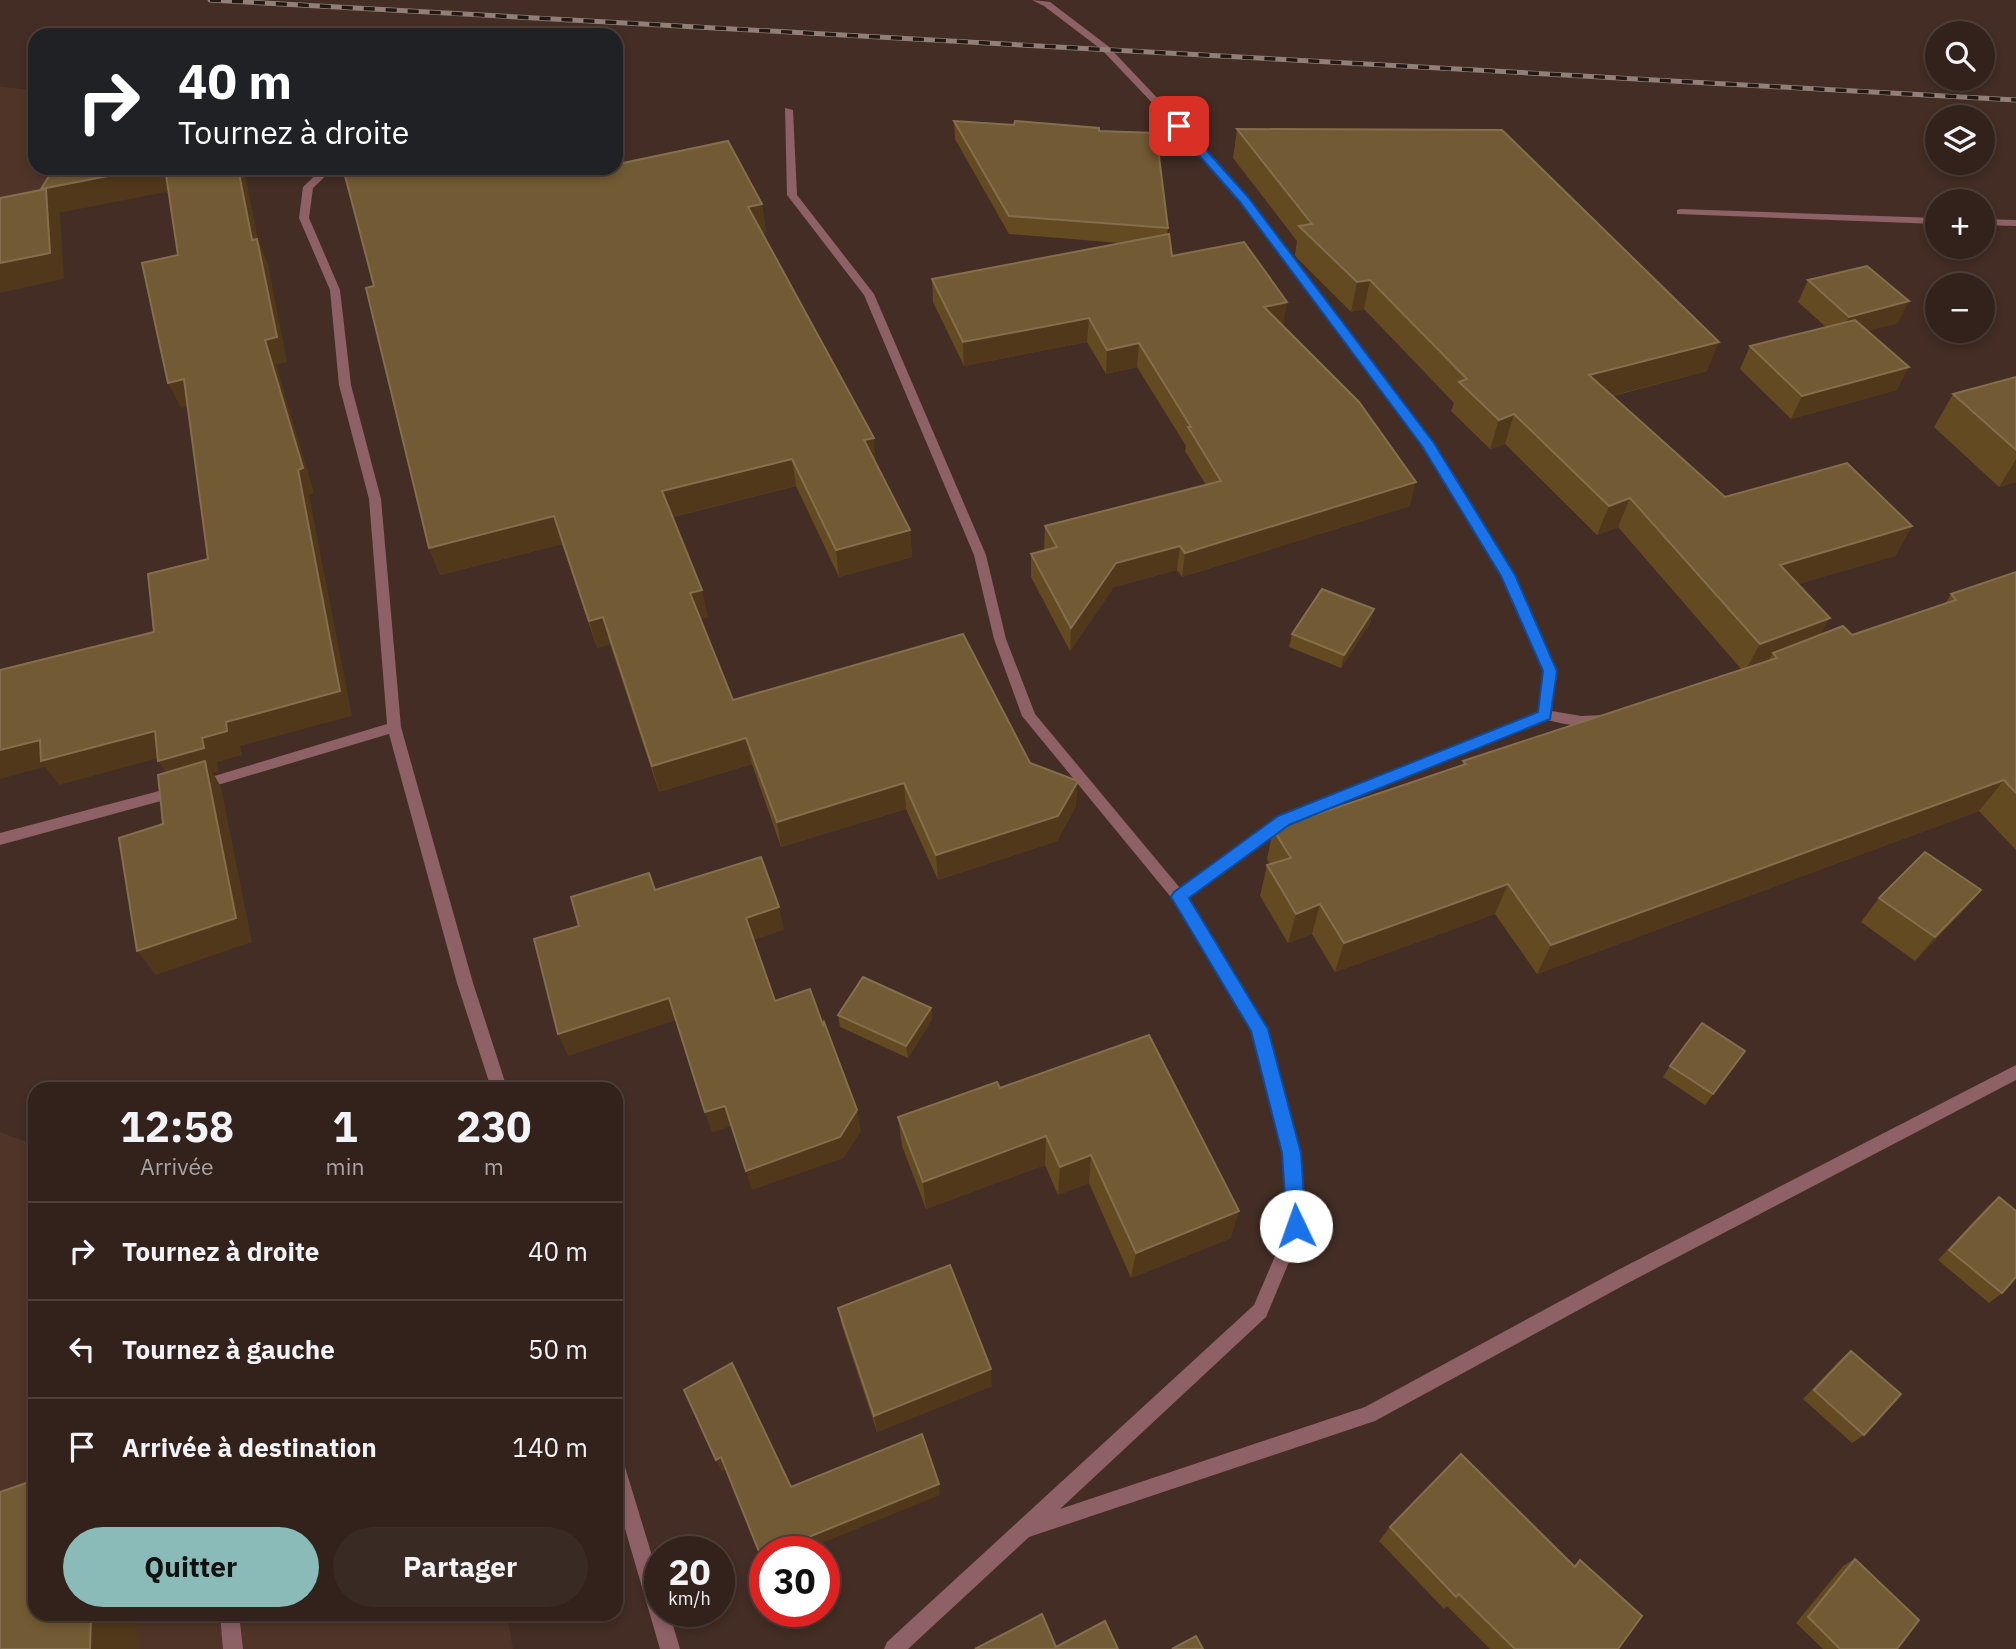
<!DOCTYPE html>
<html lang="fr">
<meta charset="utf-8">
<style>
:root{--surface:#32221b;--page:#3a2a24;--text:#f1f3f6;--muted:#a8a4a3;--line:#4d3f3a;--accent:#8bbbb9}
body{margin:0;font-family:"IBM Plex Sans",sans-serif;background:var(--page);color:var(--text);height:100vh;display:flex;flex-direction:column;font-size:26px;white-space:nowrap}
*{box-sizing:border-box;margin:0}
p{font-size:23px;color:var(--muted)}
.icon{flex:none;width:38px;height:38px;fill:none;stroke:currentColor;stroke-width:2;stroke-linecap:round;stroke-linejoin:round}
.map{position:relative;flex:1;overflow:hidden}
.side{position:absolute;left:28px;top:1082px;width:595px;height:539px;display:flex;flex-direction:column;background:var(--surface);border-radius:21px;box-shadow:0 4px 10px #0003,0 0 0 2px var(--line)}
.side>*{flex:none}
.hud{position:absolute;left:28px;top:28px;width:595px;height:147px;border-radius:21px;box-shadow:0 4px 10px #0003,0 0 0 2px var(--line);background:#202124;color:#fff;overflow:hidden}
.fabs{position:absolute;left:1925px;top:21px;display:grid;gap:14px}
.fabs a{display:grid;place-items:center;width:70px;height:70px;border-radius:50%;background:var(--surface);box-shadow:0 4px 10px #0003,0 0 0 2px var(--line);font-size:35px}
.speed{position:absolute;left:644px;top:1536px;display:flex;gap:14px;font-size:35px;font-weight:700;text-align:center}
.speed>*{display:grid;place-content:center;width:91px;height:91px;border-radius:50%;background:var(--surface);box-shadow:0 4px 10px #0003,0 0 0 2px var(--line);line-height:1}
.speed small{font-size:18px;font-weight:400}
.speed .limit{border:10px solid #d22;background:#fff;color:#111}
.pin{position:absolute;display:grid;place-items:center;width:60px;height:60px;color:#fff;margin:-30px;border-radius:14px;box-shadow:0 4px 10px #0006}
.me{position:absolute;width:77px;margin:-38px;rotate:357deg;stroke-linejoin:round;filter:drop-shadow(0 0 5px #0008)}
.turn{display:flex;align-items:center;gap:24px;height:147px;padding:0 35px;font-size:32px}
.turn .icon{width:91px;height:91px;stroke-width:2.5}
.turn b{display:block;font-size:49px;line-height:60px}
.eta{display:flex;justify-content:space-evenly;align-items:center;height:119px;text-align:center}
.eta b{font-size:42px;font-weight:800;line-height:49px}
.action{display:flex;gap:14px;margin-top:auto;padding:14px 35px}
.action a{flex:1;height:80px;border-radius:42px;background:var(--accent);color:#111;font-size:28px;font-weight:800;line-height:80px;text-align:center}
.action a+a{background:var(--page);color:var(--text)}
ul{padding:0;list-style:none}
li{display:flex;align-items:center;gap:21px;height:98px;padding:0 35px;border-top:2px solid var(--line)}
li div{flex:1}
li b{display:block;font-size:26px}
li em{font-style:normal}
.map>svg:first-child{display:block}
</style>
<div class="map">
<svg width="2016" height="1649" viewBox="0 0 2016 1649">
<rect width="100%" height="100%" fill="#432d24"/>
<g fill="#503428">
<path d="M0 87 35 90V168H56L41 202 0 211Z"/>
<path d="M0 1132 35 1145V1614H507L513 1649H0Z"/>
</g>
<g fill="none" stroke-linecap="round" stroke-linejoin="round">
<path fill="#8e6166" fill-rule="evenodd" d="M220 1614H239L243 1649H223Z"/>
<g fill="#8e6166" fill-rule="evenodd">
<path d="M1032 0 1050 2 1108 46 1182 124 1248 198 1431 440 1514 575 1556 671 1552 711 1581 716 1603 715 1610 720C1598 733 1562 723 1546 720L1288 825 1188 899 1267 1029 1300 1153 1304 1226 1266 1317 1060 1509 1365 1407 1616 1271 2016 1065V1080L1628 1283 1375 1421 1029 1537 908 1649H884L887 1642 1254 1305 1288 1226 1284 1153 1252 1031 1174 901 1022 716 994 639 974 555 864 295 787 195 785 108 793 110 797 195 874 294 986 555 1006 639 1035 714 1180 888 1278 817 1539 712 1544 671 1502 575 1423 445 1240 202 1176 128 1102 50 1044 6Z"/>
<path d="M323 168H334L313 188 309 218 340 290 351 385 381 499 401 727 473 983 507 1088H491L457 983 389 734 201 790 196 789 194 785 196 781 201 780 387 724 369 499 339 385 330 290 299 218 303 187Z"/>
<path d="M1681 209 1937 218V224L1677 214V210Z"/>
<path d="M1983 219 2016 220V226L1983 225Z"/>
<path d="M178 786 183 787 185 791 183 795 0 845V833Z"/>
<path d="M616 1458 622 1461 625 1467 660 1582V1612H669L680 1649H660L616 1498Z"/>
</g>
<g stroke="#928078" stroke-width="5">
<path id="rail" d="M210 0 2016 100"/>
</g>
<use href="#rail" stroke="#221814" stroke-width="3.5" stroke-dasharray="11" stroke-linecap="butt"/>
</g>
<g fill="#644a21">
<path d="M954 121 1099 131 1168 228 1167 234 1172 256 1283 326 1410 506 1182 577 1177 570 1114 587 1070 651 1031 577V554L1044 550 1045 526 1206 485 1185 451 1186 446 1137 367 1106 374 1087 342 964 366 933 302 932 279 1120 243 1009 234 955 139Z"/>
<path d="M1237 129 1707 371 1613 396 1725 497 1912 526 1895 556 1798 584 1820 634 1852 635 1945 604 1951 594 2016 572V850L1979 811 1537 974 1495 914 1335 972 1312 934 1288 943 1260 896 1267 865H1270L1267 859 1273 829 1462 766 1463 761 1742 670 1618 527 1597 535 1505 444 1490 449 1451 411 1454 403 1364 309 1351 312 1297 258 1295 255 1297 241 1233 158Z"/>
<path d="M618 164 762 204 766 232 762 233 876 464 910 530 912 557 839 577 796 486 673 517 708 617 700 619 733 700 1030 763 1076 806 1057 841 938 880 906 809 781 847 752 764 659 792 610 644 597 648 562 544 440 575 429 548 374 286Z"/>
<path d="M1808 280 1898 323 1867 331 1897 390 1791 419 1740 369 1750 346 1826 327 1798 302Z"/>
<path d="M2016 377V482L1999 487 1934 427 1953 394Z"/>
<path d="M1374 609 1370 623 1341 668 1289 647 1292 634Z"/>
<path d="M1981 890 1960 914 1915 961 1861 922 1879 898Z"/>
<path d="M931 1008 932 1019 908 1058 840 1027 838 1015Z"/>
<path d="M1745 1051 1705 1105 1663 1077 1670 1066Z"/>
<path d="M1000 1088 1231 1238 1131 1278 1089 1183 1058 1195 1045 1165 926 1209 902 1146 898 1117Z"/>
<path d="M1999 1197 2002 1293 1989 1303 1938 1260 1987 1207Z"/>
<path d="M838 1308 992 1386 877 1432 842 1326Z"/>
<path d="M1851 1351 1864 1435 1852 1443 1803 1399 1840 1360Z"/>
<path d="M1390 1527 1574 1565 1580 1560 1618 1649H1490L1447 1606 1444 1609 1379 1541Z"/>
<path d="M1855 1559 1897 1649H1823L1796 1623 1843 1566Z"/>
</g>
<g fill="#51381a">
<path d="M149 168H166L176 190 59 213 60 215 64 279 0 293V263L41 189Z"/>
<path d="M238 168H244L258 240 268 264 287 362 276 365 314 493 309 495 352 716 240 746 242 755 217 762 219 772 213 773 221 787 252 942 156 975 137 951 174 785 158 761 202 738 226 722 265 340 252 240Z"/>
<path d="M762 204 766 232 752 235 748 207Z"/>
<path d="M1370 280 1364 309 1351 312 1357 282Z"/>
<path d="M1909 301 1898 323 1839 338 1849 317Z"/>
<path d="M1287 302 1283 326 1264 307Z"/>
<path d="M1089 318 1087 342 964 366 963 342Z"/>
<path d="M1719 342 1707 371 1579 404 1589 375Z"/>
<path d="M1139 343 1137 367 1106 374 1107 350Z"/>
<path d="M1909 367 1897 390 1791 419 1802 396Z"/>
<path d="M184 379 196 404 181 408 168 383Z"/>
<path d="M1514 414 1505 444 1490 449 1499 420Z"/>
<path d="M874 438 876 466 864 440Z"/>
<path d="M792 459 796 486 668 518 662 491Z"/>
<path d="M2016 459V482L1999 487Z"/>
<path d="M1416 482 1410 506 1182 577 1185 553Z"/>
<path d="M1630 498 1618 527 1597 535 1609 506Z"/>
<path d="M554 516 562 544 440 575 429 548Z"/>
<path d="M1912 526 1895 556 1765 594 1780 565Z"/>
<path d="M910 530 912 557 839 577 836 550Z"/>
<path d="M1180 546 1177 570 1114 587 1070 651 1071 628 1116 563Z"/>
<path d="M702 590 708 617 696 620 690 593Z"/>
<path d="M1374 609 1370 623 1341 668 1344 655Z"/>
<path d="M603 617 610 644 597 648 589 621Z"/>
<path d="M1830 618 1813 647 1773 653 1766 665 1744 673 1760 644Z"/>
<path d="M155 731 170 755 59 785 45 767 0 779V750L40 740Z"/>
<path d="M746 738 752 764 659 792 652 766Z"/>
<path d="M2004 780 1979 811 1537 974 1551 945Z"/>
<path d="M1078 781 1076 806 1057 841 938 880 936 855Z"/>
<path d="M904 783 906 809 781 847 777 822Z"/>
<path d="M1508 884 1495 914 1335 972 1344 943Z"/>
<path d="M1981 890 1960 914 1915 961 1935 937Z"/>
<path d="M1320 904 1312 934 1288 943 1296 914Z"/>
<path d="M779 907 784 930 751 941 746 918Z"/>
<path d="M669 998 676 1020 568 1056 558 1034Z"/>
<path d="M931 1008 932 1019 908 1058 906 1046Z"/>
<path d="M725 1106 731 1126 712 1133 705 1112Z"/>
<path d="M857 1110 861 1131 844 1158 752 1190 746 1171Z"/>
<path d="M1046 1136 1045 1165 926 1209 923 1182Z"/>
<path d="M1091 1155 1089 1183 1058 1195 1060 1167Z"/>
<path d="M1239 1211 1231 1238 1131 1278 1136 1253Z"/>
<path d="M991 1369 992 1386 877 1432 874 1416Z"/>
<path d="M721 1457 727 1469 722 1472 716 1460Z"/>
<path d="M939 1484 940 1495 800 1552H775L789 1545Z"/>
<path d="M91 1614H137V1649H90Z"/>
</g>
<g fill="#725a34" stroke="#856e4d" stroke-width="2">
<path d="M954 121 1014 125 1015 121 1099 128V131L1156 133 1168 228 1009 216Z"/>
<path d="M1237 129 1502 130 1719 342 1589 375 1725 497 1847 463 1912 526 1780 565 1830 618 1760 644 1630 498 1609 506 1514 414 1499 420 1459 382 1467 379 1370 280 1357 282 1302 229 1299 226 1312 224Z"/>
<path d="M728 141 762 204 748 207 874 438 864 440 910 530 836 550 792 459 662 491 702 590 690 593 733 700 963 634 1030 763 1078 781 1058 816 936 855 904 783 777 822 746 738 652 766 603 617 589 621 554 516 429 548 366 288 374 286 344 172 365 168H616V159L618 164Z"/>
<path d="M54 168H149L41 189Z"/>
<path d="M165 168H238L252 240 257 239 277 337 265 340 303 468 298 470 340 691 226 722 227 731 202 738 204 748 158 761 155 731 41 761 40 740 0 750V670L154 632 148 574 208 559 184 379 168 383 142 263 178 255Z"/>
<path d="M46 189 50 253 0 263V198Z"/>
<path d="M1169 234 1172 256 1244 242 1287 302 1264 307 1359 402 1416 482 1185 553 1180 546 1116 563 1071 628 1031 554 1057 547 1045 526 1221 481 1188 427H1191L1139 343 1107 350 1089 318 963 342 932 279Z"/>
<path d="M1867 266 1909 301 1849 317 1808 280Z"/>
<path d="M1855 320 1909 367 1802 396 1750 346Z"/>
<path d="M2016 377V450L1953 394Z"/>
<path d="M2016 572V793L2004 780 1551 945 1508 884 1344 943 1320 904 1296 914 1267 865 1291 858 1273 829 1466 764 1463 761 1777 658 1773 653 1843 626 1852 635 1956 600 1951 594Z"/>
<path d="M1322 589 1374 609 1344 655 1292 634Z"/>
<path d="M205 761 236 918 137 951 119 838 163 824 158 775Z"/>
<path d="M1925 852 1981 890 1935 937 1879 898Z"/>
<path d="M761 857 779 907 746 918 775 1001 810 989 823 1025 824 1022 857 1110 840 1137 746 1171 725 1106 705 1112 669 998 558 1034 534 939 579 926 571 897 649 873 655 890Z"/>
<path d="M863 977 931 1008 906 1046 838 1015Z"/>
<path d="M1702 1023 1745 1051 1713 1094 1670 1066Z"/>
<path d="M1149 1035 1239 1211 1136 1253 1091 1155 1060 1167 1046 1136 923 1182 898 1117 997 1082 1000 1088Z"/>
<path d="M1999 1197 2016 1211V1277L2002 1293 1949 1250Z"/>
<path d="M950 1265 991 1369 874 1416 838 1308Z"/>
<path d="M1851 1351 1901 1394 1864 1435 1814 1390Z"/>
<path d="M732 1363 791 1487 922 1434 939 1484 789 1545 775 1552H765V1558L762 1559 721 1457 716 1460 684 1390Z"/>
<path d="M1461 1454 1575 1567 1580 1560 1642 1616 1618 1649H1515L1459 1594 1456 1597 1390 1527Z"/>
<path d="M35 1480V1614H91L90 1649H0V1492Z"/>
<path d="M1855 1559 1919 1620 1897 1649H1840L1808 1617Z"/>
<path d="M1042 1614 1056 1647 1105 1621 1118 1649H975Z"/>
<path d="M1196 1636 1203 1649H1172Z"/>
</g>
<path fill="#1a73e8" stroke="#114b97" stroke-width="2" d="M1175 124H1183L1248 197 1434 443 1515 575 1557 671 1550 719 1289 825 1189 898 1268 1029 1301 1153 1306 1226 1303 1233 1296 1235 1289 1233 1287 1226 1282 1153 1251 1031 1171 897 1174 892 1278 816 1538 712 1543 671 1501 576 1422 446 1240 202 1175 128Z"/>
</svg>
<div class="fabs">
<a><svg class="icon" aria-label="search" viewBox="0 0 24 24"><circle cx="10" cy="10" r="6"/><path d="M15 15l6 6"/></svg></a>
<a><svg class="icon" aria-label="layers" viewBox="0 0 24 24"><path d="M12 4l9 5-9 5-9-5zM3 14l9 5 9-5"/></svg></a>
<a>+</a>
<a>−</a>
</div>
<div class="speed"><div>20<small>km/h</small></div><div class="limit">30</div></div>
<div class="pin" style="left:1179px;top:126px;background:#d93025"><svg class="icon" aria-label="arrive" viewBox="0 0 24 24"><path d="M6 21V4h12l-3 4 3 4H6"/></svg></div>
<svg class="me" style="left:1296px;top:1226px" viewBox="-20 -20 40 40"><circle r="19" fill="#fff"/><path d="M0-13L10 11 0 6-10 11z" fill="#1a73e8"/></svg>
<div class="hud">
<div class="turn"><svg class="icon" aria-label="right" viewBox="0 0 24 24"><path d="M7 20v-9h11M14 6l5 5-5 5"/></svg><div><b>40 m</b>Tournez à droite</div></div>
</div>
<section class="side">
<div class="eta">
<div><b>12:58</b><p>Arrivée</p></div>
<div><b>1</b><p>min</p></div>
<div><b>230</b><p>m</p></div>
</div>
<ul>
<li><svg class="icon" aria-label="right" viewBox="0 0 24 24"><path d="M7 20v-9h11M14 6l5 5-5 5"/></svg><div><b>Tournez à droite</b></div><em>40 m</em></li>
<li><svg class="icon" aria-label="left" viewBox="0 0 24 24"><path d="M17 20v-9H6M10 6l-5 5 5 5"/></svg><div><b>Tournez à gauche</b></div><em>50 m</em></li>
<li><svg class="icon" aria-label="arrive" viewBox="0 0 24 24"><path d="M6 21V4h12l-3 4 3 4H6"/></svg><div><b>Arrivée à destination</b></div><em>140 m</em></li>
</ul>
<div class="action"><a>Quitter</a><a>Partager</a></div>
</section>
</div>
